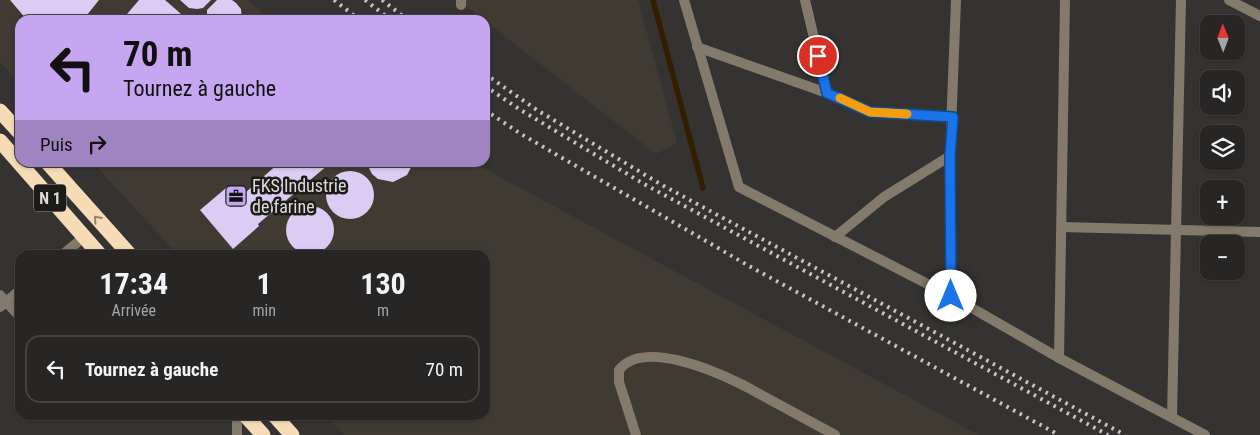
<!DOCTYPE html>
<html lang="fr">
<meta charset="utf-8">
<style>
:root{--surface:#282625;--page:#302e2d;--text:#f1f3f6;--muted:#a5a5a7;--line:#444342}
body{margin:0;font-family:"Roboto Condensed",sans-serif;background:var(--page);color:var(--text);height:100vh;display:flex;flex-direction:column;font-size:19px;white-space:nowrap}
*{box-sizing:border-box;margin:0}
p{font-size:16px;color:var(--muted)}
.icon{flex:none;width:28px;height:28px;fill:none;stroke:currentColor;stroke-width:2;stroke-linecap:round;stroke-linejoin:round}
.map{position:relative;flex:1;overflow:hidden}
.side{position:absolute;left:15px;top:250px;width:475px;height:170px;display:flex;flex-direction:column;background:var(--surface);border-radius:15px;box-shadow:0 1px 4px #0004,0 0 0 1px var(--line)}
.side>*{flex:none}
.top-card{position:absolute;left:15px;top:15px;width:475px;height:152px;border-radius:15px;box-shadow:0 1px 4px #0004,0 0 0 1px var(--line);background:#c6a6f0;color:#111;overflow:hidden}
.needle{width:32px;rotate:359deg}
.fabs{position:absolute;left:1200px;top:15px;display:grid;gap:10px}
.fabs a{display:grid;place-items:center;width:45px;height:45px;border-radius:10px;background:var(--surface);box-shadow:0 1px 4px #0004,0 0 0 1px var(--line);font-size:25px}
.pin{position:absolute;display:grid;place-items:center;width:42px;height:42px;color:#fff;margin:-21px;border:2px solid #fff;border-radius:50%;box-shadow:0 1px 5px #0007}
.me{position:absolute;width:55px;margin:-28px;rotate:0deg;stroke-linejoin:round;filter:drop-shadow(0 0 4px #0008)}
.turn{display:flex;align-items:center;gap:18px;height:105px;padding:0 25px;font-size:22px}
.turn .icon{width:65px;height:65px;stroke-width:2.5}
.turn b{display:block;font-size:35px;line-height:42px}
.then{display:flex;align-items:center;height:48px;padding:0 25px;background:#0003;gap:10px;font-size:19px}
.eta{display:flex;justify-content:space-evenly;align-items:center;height:85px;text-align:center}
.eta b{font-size:30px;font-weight:700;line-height:35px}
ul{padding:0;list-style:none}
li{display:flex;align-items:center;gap:15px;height:68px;margin:0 10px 8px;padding:0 15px;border:2px solid var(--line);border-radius:15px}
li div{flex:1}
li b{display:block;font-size:19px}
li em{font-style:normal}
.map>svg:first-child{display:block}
</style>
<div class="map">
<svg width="1260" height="435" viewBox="0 0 1260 435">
<rect width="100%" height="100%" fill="#353331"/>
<g fill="#3f3a32">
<path d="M0 0H248L270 20H20V84L0 62Z"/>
<path d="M461 0H638L677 143 656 154 462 3Z"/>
<path d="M93 163H474L979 435H344L326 415H485V255H178Z"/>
</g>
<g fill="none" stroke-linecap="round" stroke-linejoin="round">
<path stroke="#321f00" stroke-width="5.5" d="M653 0 703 188"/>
</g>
<g fill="#dcccf3">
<path d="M10 0H99L83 20H27Z"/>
<path d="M139 0H165L188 20H122Z"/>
<path d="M180 0H211L203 8 197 9 189 8Z"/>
<path d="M217 0H232L236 3 241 9 242 20H207V10Z"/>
<path d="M280 162H326L328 165 258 224 259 226 233 249 200 210 226 188 237 200Z"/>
<path d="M366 162H414L407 175 393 182 378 179 372 174Z"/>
<circle cx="350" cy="195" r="24"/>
<circle cx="310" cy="230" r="24"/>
</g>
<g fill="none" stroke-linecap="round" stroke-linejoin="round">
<g stroke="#847a6b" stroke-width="10">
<path d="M461 0V5"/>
<path d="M237 415V435"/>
<path d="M636 435 619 382V370C643 339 715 371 743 385"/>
</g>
<g stroke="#847a6b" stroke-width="10">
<path d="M684 0 739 187 951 296 1059 358 1205 435"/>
<path d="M805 0 827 93"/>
<path d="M1229 0 1260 16"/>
<path d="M697 47 827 93 870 112 953 117"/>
<path d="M1062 227 1260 232"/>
<path d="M835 237 884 197 950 156"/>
<path d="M62 255 84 237"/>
<path d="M0 295 20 317"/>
<path d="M951 296 950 156 956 0"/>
<path d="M0 307 20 290"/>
<path d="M1059 358 1065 0"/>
<path d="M743 385 835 435"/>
<path d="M1172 417 1181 0"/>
</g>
<g stroke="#f5dcb6" stroke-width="15">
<path d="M0 111 20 133"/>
<path d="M0 141 100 255"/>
<path d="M47 162 130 255"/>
<path d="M245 415 263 435"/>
<path d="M274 415 292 435"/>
</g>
<g stroke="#c5c4c3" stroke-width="4" stroke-dasharray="2.5 5" stroke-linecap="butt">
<path d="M334 0 360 20"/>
<path d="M365 0 391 20"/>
<path d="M382 0 408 20"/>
<path d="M485 74 537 110 662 185 1125 435"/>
<path d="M485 86 519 109 644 184 1108 435"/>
<path d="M485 110 521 134 749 266 1059 435"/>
</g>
</g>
<defs><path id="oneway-chevron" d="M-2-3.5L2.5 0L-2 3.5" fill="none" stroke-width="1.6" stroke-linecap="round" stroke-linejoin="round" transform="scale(1.25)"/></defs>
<use stroke="#938570" href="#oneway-chevron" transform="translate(97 219) rotate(-132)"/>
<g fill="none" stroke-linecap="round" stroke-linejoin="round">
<g stroke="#114b97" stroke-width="12">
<path id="route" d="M818 56 827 93 870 112 953 117 950 156 951 296"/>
</g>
<use href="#route" stroke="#1a73e8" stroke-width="9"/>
<path stroke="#f59e0b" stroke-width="9" d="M840 98 870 112 907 114"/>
</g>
<defs>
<g id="office-square" transform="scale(1.125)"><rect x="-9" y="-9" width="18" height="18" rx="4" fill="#c6a6f0" stroke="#1c1b1a"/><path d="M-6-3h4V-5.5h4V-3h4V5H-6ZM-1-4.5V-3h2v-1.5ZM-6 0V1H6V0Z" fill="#111"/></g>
</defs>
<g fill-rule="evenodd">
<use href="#office-square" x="236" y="196"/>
</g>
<g text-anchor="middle" stroke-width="5" stroke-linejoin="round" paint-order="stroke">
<rect fill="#1c1b1a" stroke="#a3a2a1" stroke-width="1" x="34" y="184.5" width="32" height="27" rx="4"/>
<g font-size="16" font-weight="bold" fill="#dddcdb">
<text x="50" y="204">N 1</text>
</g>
<g font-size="18" fill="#dddcdb" stroke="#1c1b1a" text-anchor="start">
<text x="252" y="192">FKS Industrie<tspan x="252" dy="21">de farine</tspan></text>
</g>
</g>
</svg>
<div class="fabs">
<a><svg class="needle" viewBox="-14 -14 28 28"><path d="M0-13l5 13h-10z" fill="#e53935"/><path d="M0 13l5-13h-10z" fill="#a5a5a7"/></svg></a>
<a><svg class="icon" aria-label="sound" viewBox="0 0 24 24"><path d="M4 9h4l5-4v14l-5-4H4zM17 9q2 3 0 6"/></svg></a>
<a><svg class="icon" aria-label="layers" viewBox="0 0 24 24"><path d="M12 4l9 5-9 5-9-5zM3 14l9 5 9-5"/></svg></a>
<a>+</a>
<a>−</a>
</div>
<div class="pin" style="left:818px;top:56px;background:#d93025"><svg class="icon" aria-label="arrive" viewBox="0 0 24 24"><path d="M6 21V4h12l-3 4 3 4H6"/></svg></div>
<svg class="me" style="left:951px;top:296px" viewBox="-20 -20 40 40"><circle r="19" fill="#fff"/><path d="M0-13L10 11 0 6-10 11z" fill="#1a73e8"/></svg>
<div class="top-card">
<div class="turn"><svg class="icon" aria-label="left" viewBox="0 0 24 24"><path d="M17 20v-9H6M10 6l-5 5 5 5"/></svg><div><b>70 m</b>Tournez à gauche</div></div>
<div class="then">Puis<svg class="icon" aria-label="right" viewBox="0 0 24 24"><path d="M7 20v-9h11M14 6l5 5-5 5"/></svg></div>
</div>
<section class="side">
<div class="eta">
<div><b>17:34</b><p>Arrivée</p></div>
<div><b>1</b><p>min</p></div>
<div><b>130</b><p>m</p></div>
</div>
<ul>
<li><svg class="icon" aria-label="left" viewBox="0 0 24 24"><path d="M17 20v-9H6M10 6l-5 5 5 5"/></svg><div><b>Tournez à gauche</b></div><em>70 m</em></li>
</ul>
</section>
</div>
